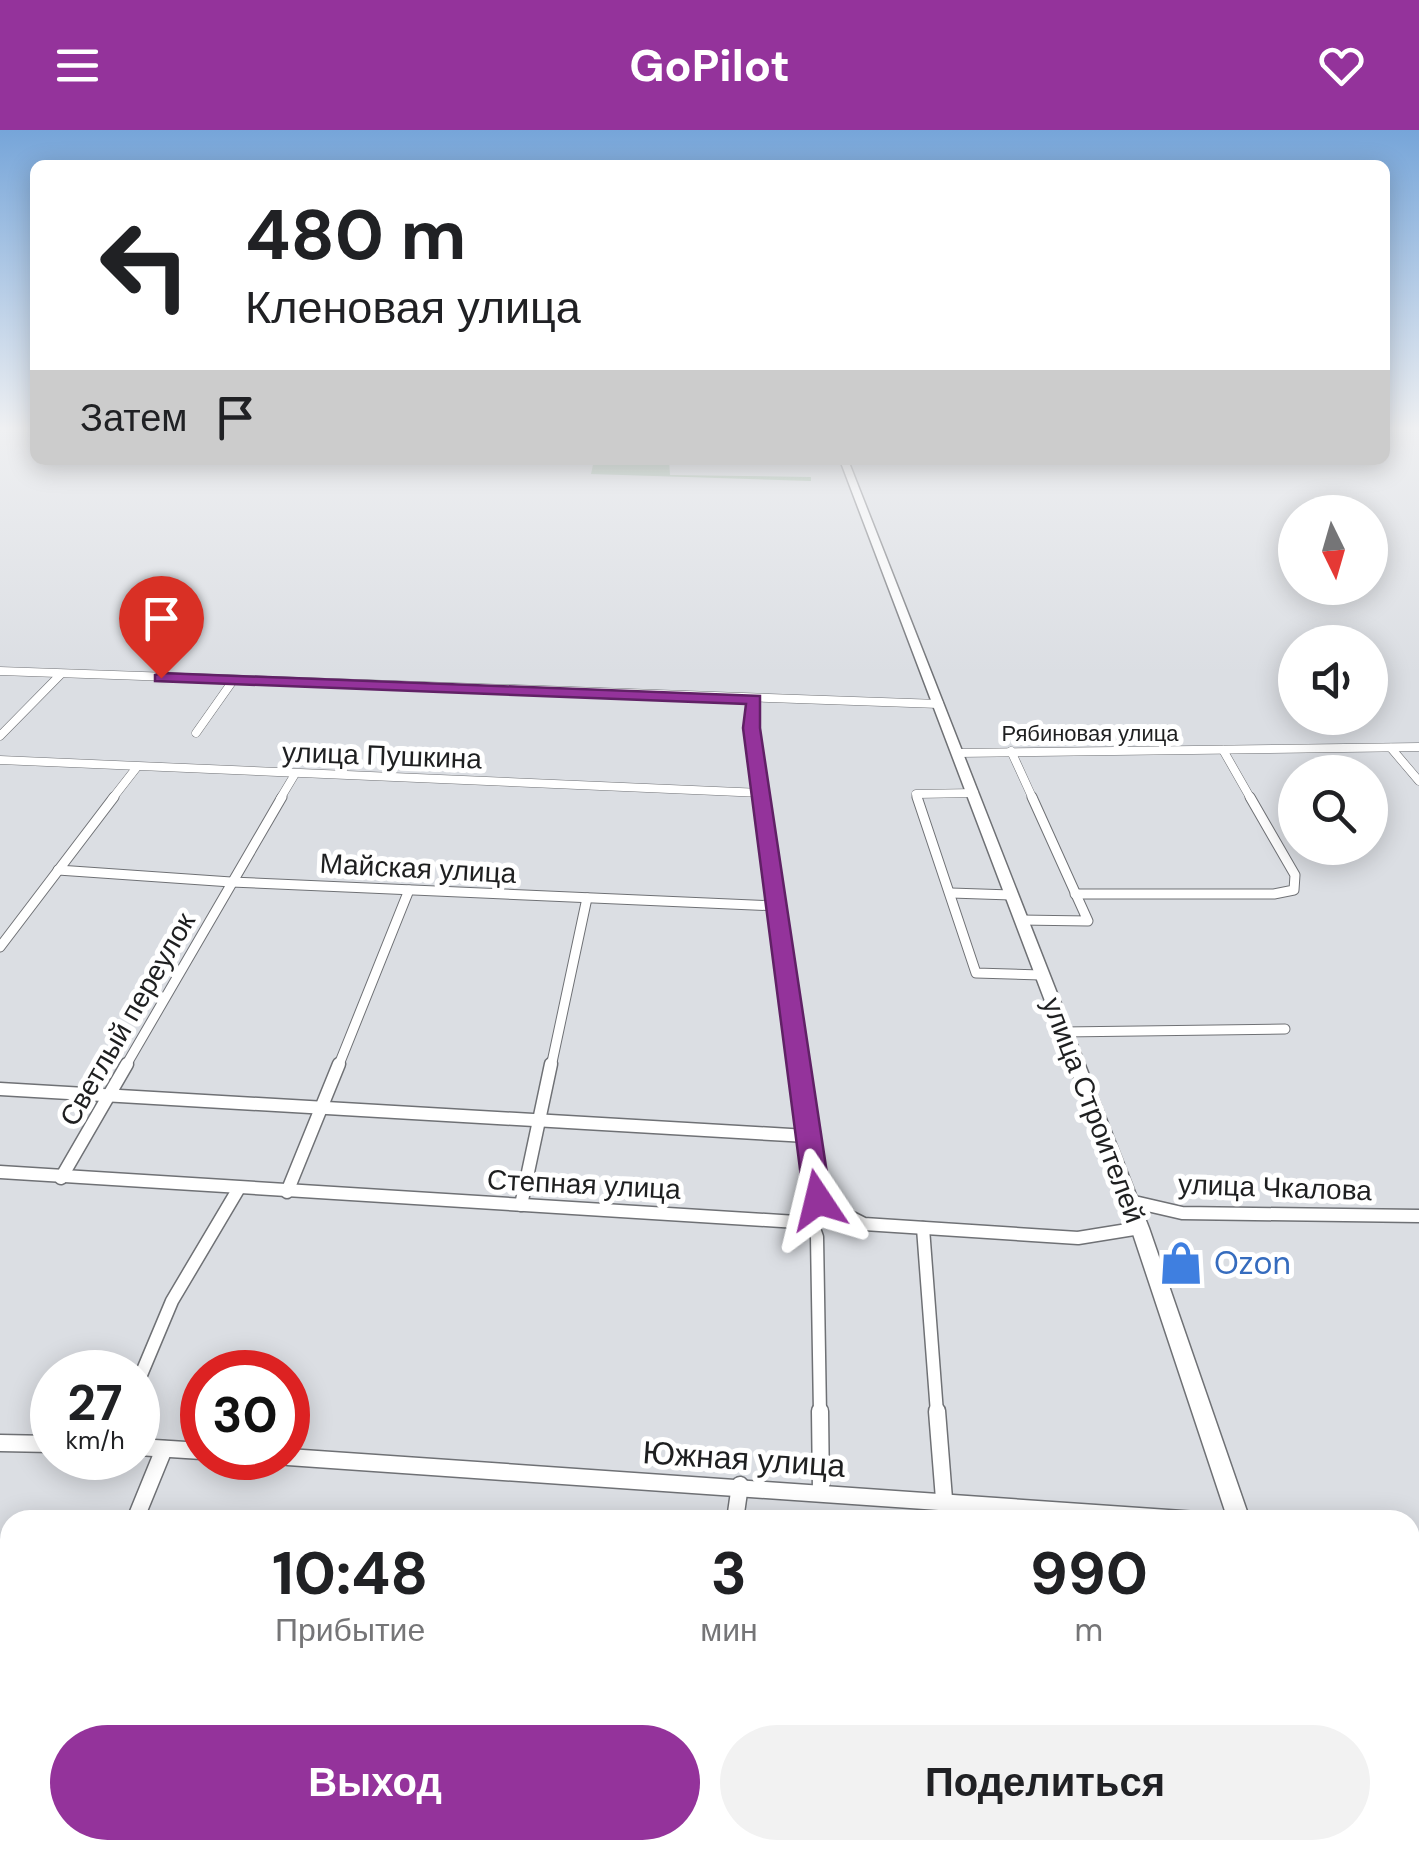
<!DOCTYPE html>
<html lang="ru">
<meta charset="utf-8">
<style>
:root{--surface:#fff;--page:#f2f2f2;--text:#202124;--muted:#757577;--accent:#94339b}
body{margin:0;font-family:"DM Sans",sans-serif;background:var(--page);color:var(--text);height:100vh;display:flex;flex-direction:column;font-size:38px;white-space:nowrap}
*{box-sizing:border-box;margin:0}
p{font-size:32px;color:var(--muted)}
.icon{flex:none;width:55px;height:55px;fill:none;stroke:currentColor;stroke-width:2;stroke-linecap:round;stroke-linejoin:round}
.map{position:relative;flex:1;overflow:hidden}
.drawer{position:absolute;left:0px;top:1380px;width:1420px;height:350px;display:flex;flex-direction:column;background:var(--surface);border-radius:30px 30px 0 0;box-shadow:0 5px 25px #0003}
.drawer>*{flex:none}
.banner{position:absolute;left:30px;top:30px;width:1360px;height:305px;border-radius:15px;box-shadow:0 5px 25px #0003;background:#fff;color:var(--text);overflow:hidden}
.needle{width:65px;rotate:175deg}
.tools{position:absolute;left:1278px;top:365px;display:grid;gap:20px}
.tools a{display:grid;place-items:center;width:110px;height:110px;border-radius:50%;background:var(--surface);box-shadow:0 5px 25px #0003;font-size:50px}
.speed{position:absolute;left:30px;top:1220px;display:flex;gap:20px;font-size:50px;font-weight:700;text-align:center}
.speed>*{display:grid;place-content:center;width:130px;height:130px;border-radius:50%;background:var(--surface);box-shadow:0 5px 25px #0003;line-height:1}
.speed small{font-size:25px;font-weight:400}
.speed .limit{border:15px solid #d22;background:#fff;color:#111}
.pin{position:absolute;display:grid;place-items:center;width:85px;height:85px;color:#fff;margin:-102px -42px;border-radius:50% 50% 50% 0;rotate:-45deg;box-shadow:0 0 10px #0007}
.pin .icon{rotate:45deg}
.me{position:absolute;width:110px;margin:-55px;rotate:350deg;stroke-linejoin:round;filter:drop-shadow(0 0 8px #0008)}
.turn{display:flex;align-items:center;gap:35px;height:210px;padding:0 50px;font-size:45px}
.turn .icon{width:130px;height:130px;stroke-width:2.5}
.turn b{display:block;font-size:70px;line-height:85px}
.then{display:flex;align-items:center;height:95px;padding:0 50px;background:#0003;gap:20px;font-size:38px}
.eta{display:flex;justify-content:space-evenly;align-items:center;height:170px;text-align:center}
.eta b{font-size:60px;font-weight:700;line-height:70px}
.primary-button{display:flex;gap:20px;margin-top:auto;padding:20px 50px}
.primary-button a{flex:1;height:115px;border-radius:60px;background:var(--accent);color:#fff;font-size:40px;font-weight:700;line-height:115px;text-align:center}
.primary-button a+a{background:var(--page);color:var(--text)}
header{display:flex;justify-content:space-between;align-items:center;height:130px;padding:0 50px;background:var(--accent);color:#fff;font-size:45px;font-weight:700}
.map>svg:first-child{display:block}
</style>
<header><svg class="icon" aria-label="menu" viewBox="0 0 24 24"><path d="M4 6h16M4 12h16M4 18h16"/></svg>GoPilot<svg class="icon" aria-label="heart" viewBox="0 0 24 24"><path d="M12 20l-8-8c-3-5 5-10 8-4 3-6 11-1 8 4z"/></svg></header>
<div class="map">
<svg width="1419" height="1730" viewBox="0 0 1419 1730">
<rect width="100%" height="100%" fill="#dbdee3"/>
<path fill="#92b695" d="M594 330H669L670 345 811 347V351L591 344Z"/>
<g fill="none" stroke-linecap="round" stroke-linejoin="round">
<g stroke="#6f7175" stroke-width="9">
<g id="street-far3">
<path d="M0 541 939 574"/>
<path d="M755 569 751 598 761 669"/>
<path d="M196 603 232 552"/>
<path d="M0 606 61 544"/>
<path d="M1391 618 1419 651"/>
<path d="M1223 620 1251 669"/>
<path d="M1011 621 1033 669"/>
<path d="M958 623 1419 617"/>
<path d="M0 630 762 663"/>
<path d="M112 669 137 637"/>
<path d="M280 669 295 644"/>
<path d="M918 669 916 664 974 663"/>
</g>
</g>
<g stroke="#6f7175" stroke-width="11">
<g id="street-far2">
<path d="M761 667 798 937"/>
<path d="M917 667 976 843 1041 845"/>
<path d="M58 740 231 752 777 776"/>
<path d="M951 763 1011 765"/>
<path d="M1075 764H1274L1294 760 1295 745 1250 667"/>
<path d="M1020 790 1088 791 1032 667"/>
<path d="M0 817 114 667"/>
<path d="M1063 902 1285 899"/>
<path d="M125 937 282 667"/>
<path d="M338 937 409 760"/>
<path d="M551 937 587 768"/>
</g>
</g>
<g stroke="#6f7175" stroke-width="15">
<g id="street-far1">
<path d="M798 934 817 1070"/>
<path d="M0 959 807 1006"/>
<path d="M0 1042 812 1093 817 1070 864 1094 1078 1108 1140 1098"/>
<path d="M61 1048 127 934"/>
<path d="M287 1062 339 934"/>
<path d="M1130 1071 1182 1083 1419 1086"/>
<path d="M521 1075 551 934"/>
<path d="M812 1093 817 1107 820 1283"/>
<path d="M923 1098 937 1283"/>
<path d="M138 1252 172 1171 239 1058"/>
</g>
</g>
<g stroke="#6f7175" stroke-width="19">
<g id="street">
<path d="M820 1281 821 1362"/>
<path d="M937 1281 944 1369"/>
<path d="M0 1313 52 1314"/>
<path d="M138 1317 202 1321"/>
<path d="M288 1327 1197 1390"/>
<path d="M135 1390 164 1319"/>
<path d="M735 1390 740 1355"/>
<path d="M0 1709 10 1686"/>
<path d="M698 1730 699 1720"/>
</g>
</g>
<g stroke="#6f7175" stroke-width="3">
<g id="secondary">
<path d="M840 330H848L1149 1098 1250 1390H1228L1131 1098Z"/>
<path d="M1410 1553 1419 1555V1579L1410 1577Z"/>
<path d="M1349 1720H1375L1379 1730H1353Z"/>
</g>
</g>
<use href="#street-far3" stroke="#fff" stroke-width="8"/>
<use href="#street-far2" stroke="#fff" stroke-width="9"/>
<use href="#street-far1" stroke="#fff" stroke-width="12"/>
<use href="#street" stroke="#fff" stroke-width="16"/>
<use href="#secondary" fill="#fff" fill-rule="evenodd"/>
</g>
<path fill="#9d8672" d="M1410 1584 1419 1594V1719L1410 1697Z"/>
<path fill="#5f2e00" stroke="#846344" stroke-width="2.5" d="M1410 1584H1414L1419 1594V1652L1410 1631Z"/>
<linearGradient id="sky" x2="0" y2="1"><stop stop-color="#76a5d9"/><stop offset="0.55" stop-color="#eff0f2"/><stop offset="1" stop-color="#eff0f2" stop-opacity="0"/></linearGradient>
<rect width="1419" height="543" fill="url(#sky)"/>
<path fill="#94339b" stroke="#602165" stroke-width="2.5" d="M161 543 760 566V598L831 1070 827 1078 818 1081 808 1078 804 1070 743 598 746 574 155 551V545Z"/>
<defs>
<g id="shop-bare" transform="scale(3.45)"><path d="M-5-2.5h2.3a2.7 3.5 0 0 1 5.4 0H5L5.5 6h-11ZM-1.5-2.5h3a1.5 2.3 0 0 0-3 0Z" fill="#3f7fe0" stroke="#fff" stroke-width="2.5" paint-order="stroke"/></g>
</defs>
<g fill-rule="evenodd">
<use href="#shop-bare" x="1181" y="1133"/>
</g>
<g text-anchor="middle" stroke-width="10" stroke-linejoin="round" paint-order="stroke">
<g font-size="22" fill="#1e1f20" stroke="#fff">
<text x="1090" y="611">Рябиновая улица</text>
</g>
<g font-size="28" fill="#1e1f20" stroke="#fff">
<text transform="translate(382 625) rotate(2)" y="10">улица Пушкина</text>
<text transform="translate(418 738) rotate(3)" y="10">Майская улица</text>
<text transform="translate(127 889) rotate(-60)" y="10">Светлый переулок</text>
<text transform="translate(1094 980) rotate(69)" y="10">улица Строителей</text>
<text transform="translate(584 1054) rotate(3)" y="10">Степная улица</text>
<text transform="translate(1275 1057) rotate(2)" y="10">улица Чкалова</text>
</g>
<g font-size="32" fill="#366cbe" stroke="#fff" text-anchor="start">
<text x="1214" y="1144">Ozon</text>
</g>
<g font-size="32" fill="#1e1f20" stroke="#fff">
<text transform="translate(744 1329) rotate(4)" y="11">Южная улица</text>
</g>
</g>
</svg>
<div class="tools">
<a><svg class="needle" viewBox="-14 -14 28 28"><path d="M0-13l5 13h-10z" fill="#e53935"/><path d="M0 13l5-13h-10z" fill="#757577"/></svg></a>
<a><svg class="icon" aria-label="sound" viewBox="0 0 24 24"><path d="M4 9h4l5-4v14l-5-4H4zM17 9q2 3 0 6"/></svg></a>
<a><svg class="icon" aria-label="search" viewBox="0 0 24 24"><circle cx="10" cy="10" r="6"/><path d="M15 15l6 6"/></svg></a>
</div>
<div class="speed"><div>27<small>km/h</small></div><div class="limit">30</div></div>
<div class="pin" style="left:161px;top:548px;background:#d93025"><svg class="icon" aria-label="arrive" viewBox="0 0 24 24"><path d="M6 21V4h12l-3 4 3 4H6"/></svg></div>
<svg class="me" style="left:818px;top:1070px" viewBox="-20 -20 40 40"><path d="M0-17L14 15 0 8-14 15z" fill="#94339b" stroke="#fff" stroke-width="4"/></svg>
<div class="banner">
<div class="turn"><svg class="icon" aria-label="left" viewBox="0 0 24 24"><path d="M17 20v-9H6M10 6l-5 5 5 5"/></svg><div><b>480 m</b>Кленовая улица</div></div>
<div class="then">Затем<svg class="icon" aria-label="arrive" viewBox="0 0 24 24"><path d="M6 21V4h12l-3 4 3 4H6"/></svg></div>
</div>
<section class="drawer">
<div class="eta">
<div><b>10:48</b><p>Прибытие</p></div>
<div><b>3</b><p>мин</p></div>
<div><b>990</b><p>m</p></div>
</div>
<div class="primary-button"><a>Выход</a><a>Поделиться</a></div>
</section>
</div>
